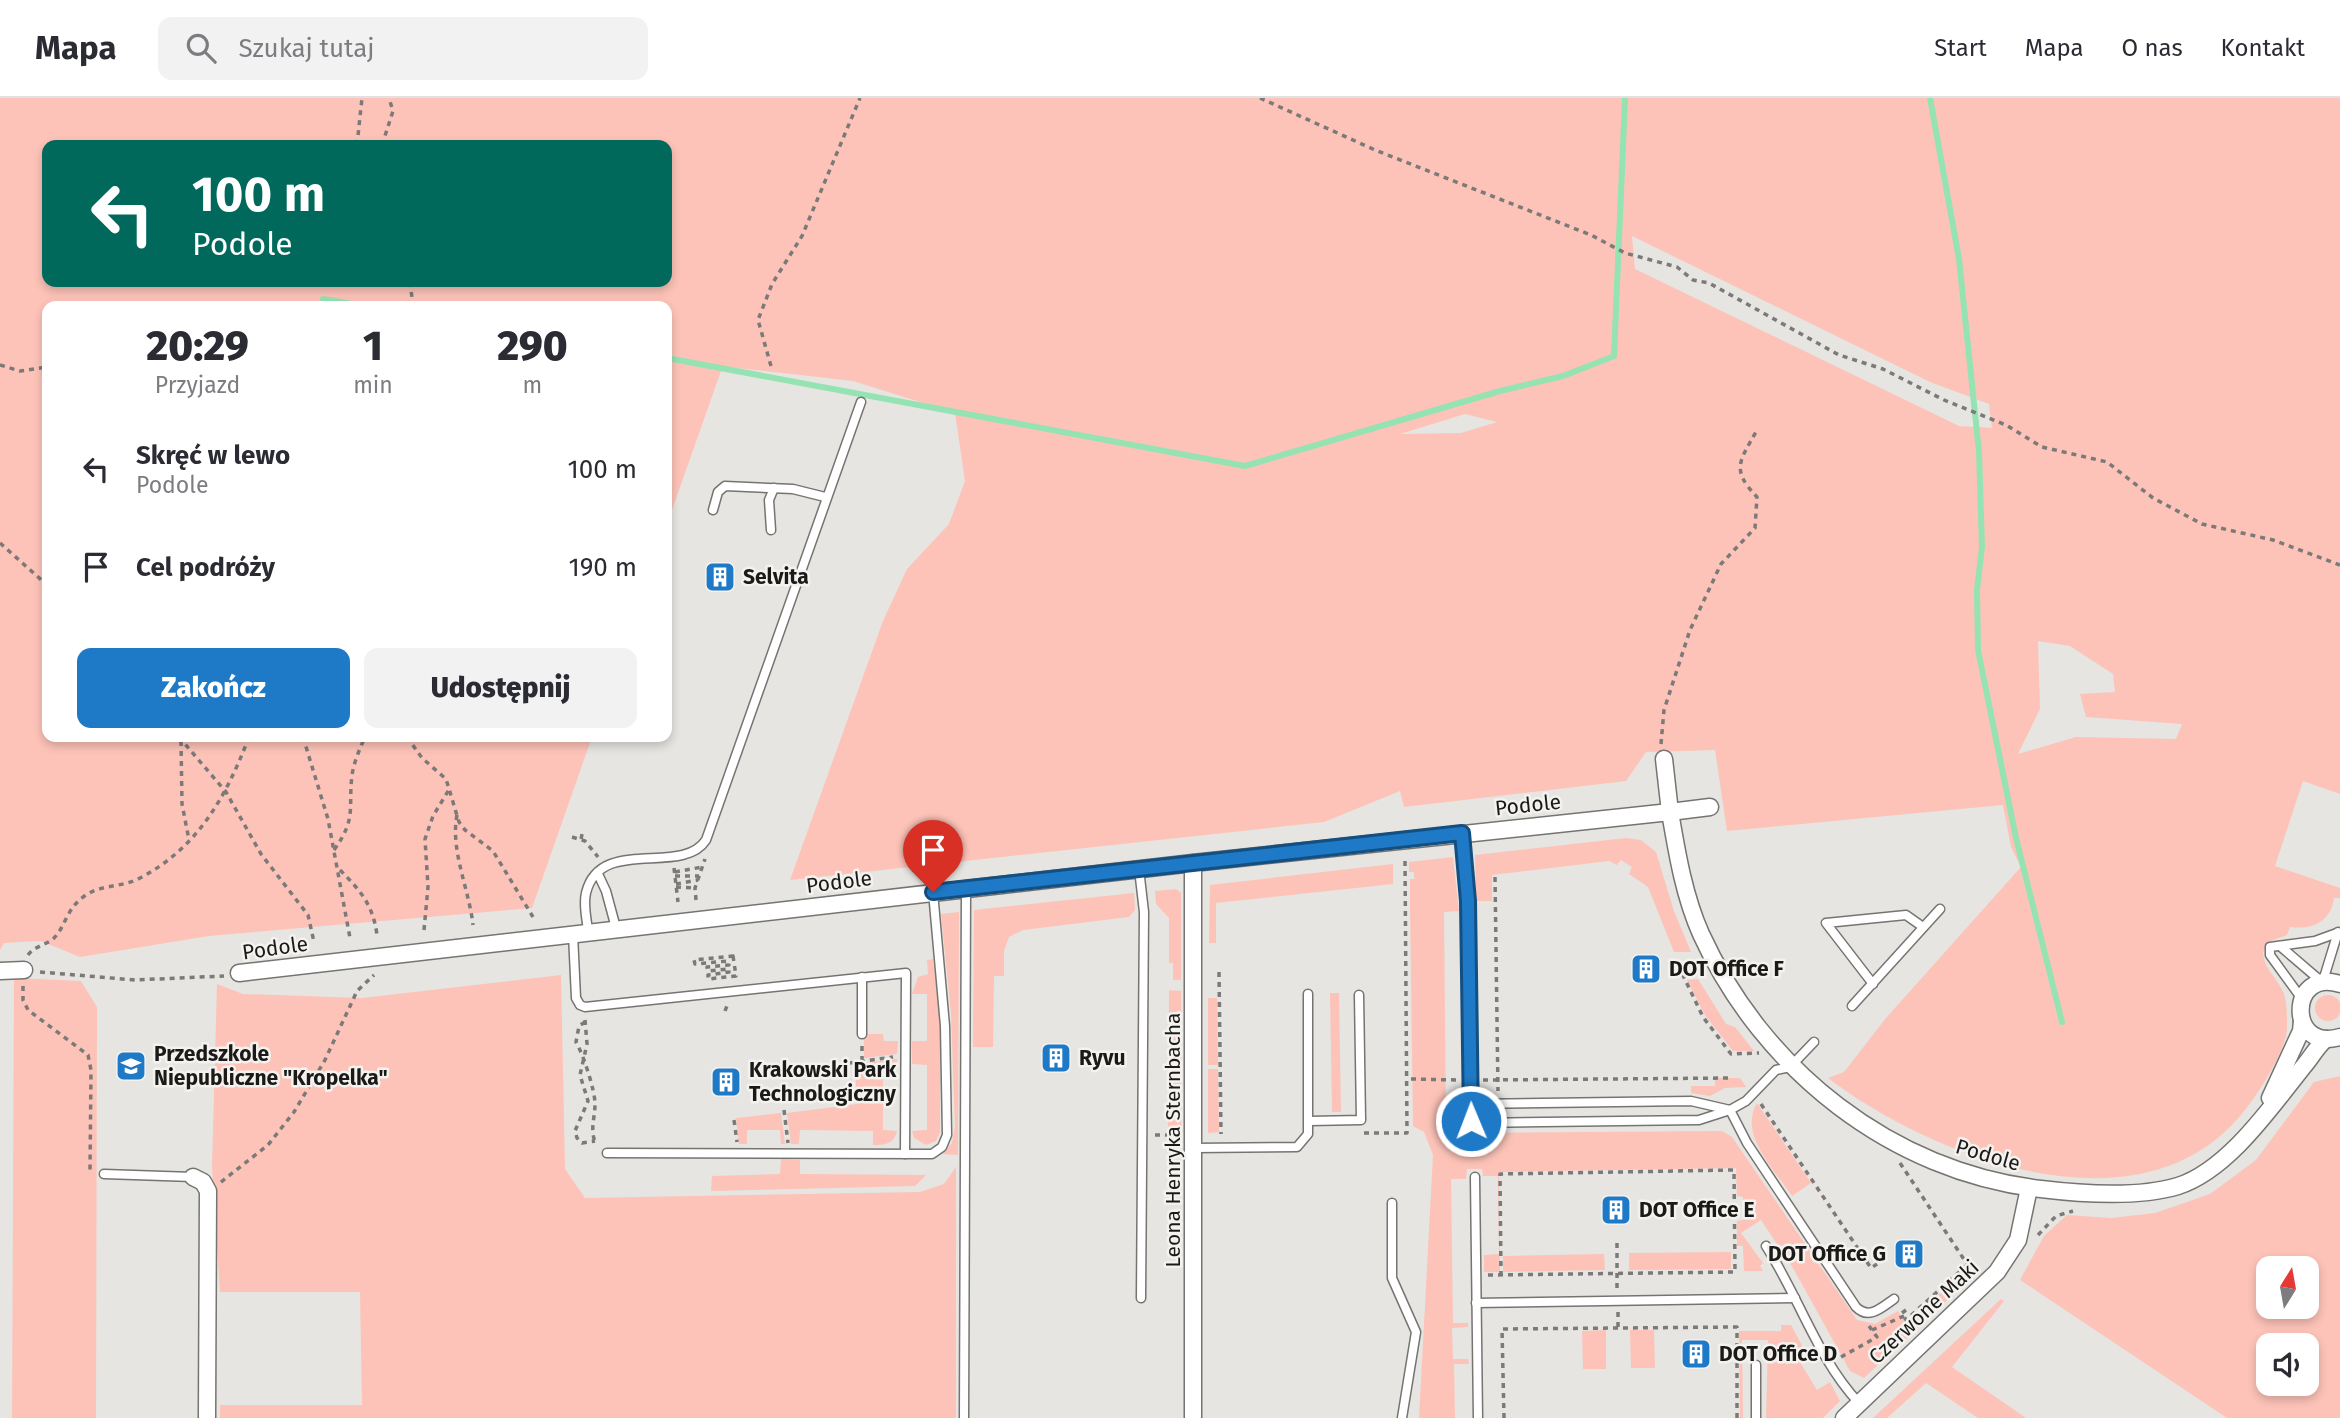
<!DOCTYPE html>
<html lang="pl">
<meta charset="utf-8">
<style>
:root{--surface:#fff;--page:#f2f2f3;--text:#2b2b33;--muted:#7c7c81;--line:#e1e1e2;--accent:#1e79c6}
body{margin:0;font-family:"Fira Sans",sans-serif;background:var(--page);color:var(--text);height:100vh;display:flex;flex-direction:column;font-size:26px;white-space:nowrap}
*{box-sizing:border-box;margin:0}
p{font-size:23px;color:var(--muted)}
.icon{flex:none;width:38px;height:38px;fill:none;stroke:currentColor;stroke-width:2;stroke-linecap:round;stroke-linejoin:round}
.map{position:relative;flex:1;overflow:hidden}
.side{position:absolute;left:42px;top:203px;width:630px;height:441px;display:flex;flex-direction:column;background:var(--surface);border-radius:14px;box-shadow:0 4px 10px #0003}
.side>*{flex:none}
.top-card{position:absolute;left:42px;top:42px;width:630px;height:147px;border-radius:14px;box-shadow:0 4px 10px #0003;background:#00695c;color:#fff;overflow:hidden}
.needle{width:46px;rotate:11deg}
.fabs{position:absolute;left:2256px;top:1158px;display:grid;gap:14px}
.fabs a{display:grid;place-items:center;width:63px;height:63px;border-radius:14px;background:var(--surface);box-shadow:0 4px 10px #0003;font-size:35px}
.pin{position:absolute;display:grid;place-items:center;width:60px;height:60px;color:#fff;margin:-72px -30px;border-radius:50% 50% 50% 0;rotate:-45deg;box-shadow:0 0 7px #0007}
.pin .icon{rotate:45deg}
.me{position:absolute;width:77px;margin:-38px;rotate:359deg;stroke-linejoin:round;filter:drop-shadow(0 0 5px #0008)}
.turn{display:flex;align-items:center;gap:24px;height:147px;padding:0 35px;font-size:32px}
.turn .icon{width:91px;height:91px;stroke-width:2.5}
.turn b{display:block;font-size:49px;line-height:60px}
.eta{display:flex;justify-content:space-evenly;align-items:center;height:119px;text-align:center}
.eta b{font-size:42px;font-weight:800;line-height:49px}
.primary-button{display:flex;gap:14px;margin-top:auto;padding:14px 35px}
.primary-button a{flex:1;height:80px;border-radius:14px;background:var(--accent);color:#fff;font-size:28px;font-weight:800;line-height:80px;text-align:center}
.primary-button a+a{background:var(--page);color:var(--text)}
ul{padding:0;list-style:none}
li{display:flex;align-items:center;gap:21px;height:98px;padding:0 35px}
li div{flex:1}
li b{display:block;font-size:26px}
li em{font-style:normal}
header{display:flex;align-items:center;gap:42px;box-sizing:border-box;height:98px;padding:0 35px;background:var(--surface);border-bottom:2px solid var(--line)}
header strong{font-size:33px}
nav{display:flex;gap:38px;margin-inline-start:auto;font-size:24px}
.search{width:490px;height:63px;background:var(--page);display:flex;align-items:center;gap:18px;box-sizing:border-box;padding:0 24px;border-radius:14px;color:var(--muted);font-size:26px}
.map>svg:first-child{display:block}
</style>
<header>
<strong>Mapa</strong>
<div class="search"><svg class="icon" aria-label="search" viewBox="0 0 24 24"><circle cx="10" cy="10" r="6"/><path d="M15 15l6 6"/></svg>Szukaj tutaj</div>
<nav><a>Start</a><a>Mapa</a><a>O nas</a><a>Kontakt</a></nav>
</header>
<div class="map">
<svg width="2340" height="1320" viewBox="0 0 2340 1320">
<rect width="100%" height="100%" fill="#e6e5e1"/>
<g fill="#fdc3b8" fill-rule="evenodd">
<path d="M0 0H2340V696L2303 683 2275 768 2340 790V800H2334C2331 824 2312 832 2290 829L2287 837 2271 843 2263 854C2264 872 2278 880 2284 896 2287 904 2287 919 2287 928 2288 949 2261 991 2248 1008 2149 1143 1936 1062 1828 980L1844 974 1886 920 2021 769 2011 749 2003 707 1727 733 1715 652 1646 654 1626 683 1404 709 1400 693 1324 724 790 782 883 523 907 471 949 426 965 383 955 315 853 283 674 263 721 273 667 426V208H47V639H592L532 810 209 838 80 859 41 843 4 845 0 852ZM47 47H667V184H47ZM1632 138 1930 284 1989 306 1992 330 1959 328 1635 171ZM1465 316 1497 324 1461 335 1400 336ZM2038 543 2070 548 2113 576 2115 594 2080 596 2086 619 2182 626 2176 641 2076 639 2018 656 2040 611Z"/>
<path d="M1626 740 1641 742 1656 754 1674 813 1691 854H1674L1648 789 1629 776 1632 769 1621 762 1617 767 1609 763 1492 777V803H1476L1475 757Z"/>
<path d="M1453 759 1459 813 1444 814 1446 1028H1457V1021L1461 1020 1462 1035 1722 1033 1732 1039 1857 1222 1875 1226 1898 1213 1907 1226 1967 1171 1971 1177 1969 1182 1864 1280 1850 1273 1793 1170 1761 1122 1741 1135 1763 1165 1760 1168 1763 1173H1744L1743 1148H1737V1123L1743 1122V1099L1737 1098 1736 1070 1499 1074 1500 1174H1484V1157L1499 1156 1498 1078H1483L1482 1071H1467L1466 1081H1451L1453 1225H1468V1229L1452 1230 1453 1261H1468L1469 1266H1454L1455 1320H1419L1433 1057 1424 1034 1413 1028 1410 804V781H1417L1414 780V774H1409V764Z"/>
<path d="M1393 766V786L1216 805V845H1209L1210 787Z"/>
<path d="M1176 791 1181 795V882H1173V865H1169V820L1156 806 1155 793Z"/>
<path d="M1134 795 1135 812 1129 819 1023 832 1009 839 1004 853V878H994L993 949H973L974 812Z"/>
<path d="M959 814 958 1057 942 1056 952 1045 955 1028 951 915 941 816Z"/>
<path d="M933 861 940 920V1034L936 1043 926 1047 914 1040 912 1033 927 1032V967L912 966V943H927V896H912L918 879 928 876 927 862Z"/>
<path d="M561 877 565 1071 585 1100 920 1094 944 1086 956 1069V1320H220V1307H362L360 1194H220L212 1068 217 886 243 896 362 900Z"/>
<path d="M14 880 81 883 97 909 96 1320H12Z"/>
<path d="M1698 881 1726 926 1735 929 1754 953H1733L1705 917 1687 882Z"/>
<path d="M1169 892 1181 893V1047H1171V1036H1168Z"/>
<path d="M1330 895H1339L1341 1014H1332Z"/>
<circle cx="2328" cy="910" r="13"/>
<path d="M1208 900H1217L1218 967H1208Z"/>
<path d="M864 936H883L884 943H898L897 956 864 960Z"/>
<path d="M897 961V966H883V1032L897 1033C894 1046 885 1047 873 1047V1033L800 1032 799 1046H791L787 1015 857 1006 855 966Z"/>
<path d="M1208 971H1218L1219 1034 1208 1035Z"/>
<path d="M2340 978V1320H2227L2020 1182 2044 1138 2067 1117 2111 1120 2155 1115 2210 1096 2256 1062 2314 984ZM2268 1171H2306V1209H2268ZM2268 1248H2306V1286H2268Z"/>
<path d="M1715 980H1740L1746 989 1725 990 1710 998 1691 995V988H1715Z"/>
<path d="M1757 1005 1811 1085 1792 1098C1775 1072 1738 1037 1757 1005Z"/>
<path d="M781 1015 785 1046H781L780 1032H747V1046H739L736 1020Z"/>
<path d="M781 1061 800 1062V1076L926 1077 915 1088 711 1093 712 1078 780 1076Z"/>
<path d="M1731 1154V1171L1629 1172V1155Z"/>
<path d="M1604 1156 1605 1172 1503 1174V1158Z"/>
<path d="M2001 1201 2004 1203 1952 1269 2026 1320H1978L1926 1285 1887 1320H1873Z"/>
<path d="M1781 1227H1791L1806 1255 1798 1261 1817 1292 1830 1284 1840 1303 1823 1320H1766L1768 1242H1742L1743 1320H1740L1739 1233H1781Z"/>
<path d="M1606 1232V1271H1583L1582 1233Z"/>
<path d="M1630 1232H1654L1655 1270H1631Z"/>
</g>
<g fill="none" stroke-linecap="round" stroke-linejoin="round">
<g stroke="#95e3b2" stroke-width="6">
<path d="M1930 0 1959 161 1979 354 1982 449 1977 492 1978 552 2016 740 2062 924"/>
<path d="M323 201 364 208"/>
<path d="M667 260 1245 368 1500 293 1563 278 1614 258 1625 0"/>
</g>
<g stroke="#757471" stroke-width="11">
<g id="lane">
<path d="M713 412 718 394 725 388 793 391 825 399"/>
<path d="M771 432 769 402 774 390"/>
<path d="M1462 735 1468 803 1470 1006 1691 1003 1730 1012"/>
<path d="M1139 771 1144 814 1141 1200"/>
<path d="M598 776 606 793 616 830"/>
<path d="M588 833C587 822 583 807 586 795 600 737 682 779 706 742L861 304"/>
<path d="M573 836 576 900 580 907 585 909 906 875 905 1056"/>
<path d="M2280 848 2322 884"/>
<path d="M2323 883 2338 834"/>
<path d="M1873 886 1826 825 1906 817 1923 829"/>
<path d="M2302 901 2270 857V849L2315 843 2337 835"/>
<path d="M1852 908 1940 811"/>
<path d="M862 936V879"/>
<path d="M1814 944 1790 969 1776 972 1746 1003 1730 1012 1747 1045 1856 1209C1869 1222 1881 1210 1894 1201"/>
<path d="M1470 1006 1471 1023 1474 1025 1699 1022 1730 1012"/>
<path d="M1309 1023 1361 1022 1359 897"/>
<path d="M1194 1050 1297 1049 1308 1036V896"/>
<path d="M607 1055 932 1056 942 1049 947 1037 945 928 933 794"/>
<path d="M104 1076 193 1079"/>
<path d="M1475 1079 1478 1320"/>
<path d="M1392 1105V1180L1416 1234 1402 1320"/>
<path d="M1766 1148C1799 1199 1817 1260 1859 1305"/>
<path d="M1476 1205 1795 1200"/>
<path d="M1756 1267V1320"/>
<path d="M964 1320 966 791"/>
</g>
</g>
<g stroke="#757471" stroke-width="19">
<g id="street">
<path d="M1664 661 1670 714 1710 709"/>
<path d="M1193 765V1320"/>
<path d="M0 873 24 872"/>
<path d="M239 875 1193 765 1670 714C1677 755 1684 798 1701 836 1763 972 1892 1074 2041 1091 2082 1096 2138 1100 2178 1088 2228 1072 2271 1009 2303 969 2311 960 2317 948 2326 941"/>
<path d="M2340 886C2288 869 2287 955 2340 939"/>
<path d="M2270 1000 2301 933 2302 923"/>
<path d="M193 1079 203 1084 208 1093 207 1320"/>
<path d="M1844 1320 1997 1174 2018 1142 2029 1090"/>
</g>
</g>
<g stroke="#7b7a78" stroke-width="3.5" stroke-dasharray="5 5" stroke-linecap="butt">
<path d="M1260 0 1375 52 1591 137 1625 155 1677 169 1693 182 1709 185 1839 257 1883 271 1944 302 2006 327 2042 349 2107 364 2153 400 2202 426 2273 442 2340 467"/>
<path d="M357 47 362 0"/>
<path d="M382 47 393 13 389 0"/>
<path d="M410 184 413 208"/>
<path d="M0 267 20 273 47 269"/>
<path d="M771 268 758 222 772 186 802 138 860 0"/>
<path d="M0 445 47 487"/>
<path d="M179 639 226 694 261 756 308 817 314 844"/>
<path d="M303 639 328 721 350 840"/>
<path d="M407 639 422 660 446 681 459 724 465 732 493 753 533 819"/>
<path d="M181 643 182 706 189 742"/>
<path d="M1661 646 1664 612 1690 532 1721 466 1755 430 1757 399C1730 371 1740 363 1757 332"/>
<path d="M457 717C450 752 469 791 473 827"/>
<path d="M572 739 585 743 598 759"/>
<path d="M581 741 583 732"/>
<path d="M334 752C357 720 348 711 352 677 354 664 360 650 365 639"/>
<path d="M674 770 678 804"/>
<path d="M340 772C361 793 373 807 377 837"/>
<path d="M675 774 702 769"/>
<path d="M675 778H699"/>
<path d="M1495 779 1498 993"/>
<path d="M676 786 698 782"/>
<path d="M676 789 695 790"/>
<path d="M696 802 695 790 705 761"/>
<path d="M424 832 428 789 425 741 433 718 450 690"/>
<path d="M28 857C34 848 47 847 54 840 66 828 66 810 86 797 101 787 120 789 136 782 197 752 226 699 249 639"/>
<path d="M733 858 736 878 708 881V877L729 874V871L708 873 707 869 729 867 728 863 695 866 694 862Z"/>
<path d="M1675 867H1699"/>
<path d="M1678 867 1703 919 1731 956 1759 955"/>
<path d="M40 874 135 882 224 878"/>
<path d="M1219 874 1221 1036"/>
<path d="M23 888V902L28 912 88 957 91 972 90 1072"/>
<path d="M725 913 728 905"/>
<path d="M585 922 587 946 580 977 588 1003 575 1033 577 1040 582 1045 595 1043"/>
<path d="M585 924 579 928 576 944C583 956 595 992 595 1006 595 1020 590 1030 595 1044"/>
<path d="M862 963V948"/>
<path d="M850 965 893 959"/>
<path d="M1411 981 1458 982"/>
<path d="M1483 982 1732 980"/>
<path d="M1761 1006 1871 1170 1877 1166"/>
<path d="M784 1012 788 1045"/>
<path d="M734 1022 737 1044"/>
<path d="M1364 1035H1407L1405 761"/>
<path d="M1155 1037H1170V1048H1178"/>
<path d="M1900 1065 1973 1175"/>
<path d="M221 1084 268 1047 294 1014 325 962 357 893 374 877"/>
<path d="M2038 1137 2056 1118 2073 1113"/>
<path d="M1617 1145V1192"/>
<path d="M1488 1177 1735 1174 1734 1072 1500 1076 1501 1177"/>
<path d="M1906 1212 1902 1215 1906 1222 1967 1167"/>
<path d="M1618 1214V1229"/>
<path d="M1872 1232 1904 1218"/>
<path d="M1841 1259 1877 1239 1869 1228"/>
<path d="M1504 1320 1502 1231 1737 1229V1320"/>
</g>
<use href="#lane" stroke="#fff" stroke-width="8"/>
<use href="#street" stroke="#fff" stroke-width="16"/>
</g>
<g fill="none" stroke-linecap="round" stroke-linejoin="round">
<g stroke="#144f81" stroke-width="18">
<path id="route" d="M933 794 1462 735 1468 803 1471 1023"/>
</g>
<use href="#route" stroke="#1e79c6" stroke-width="12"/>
</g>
<defs>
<g id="building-square" transform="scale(1.575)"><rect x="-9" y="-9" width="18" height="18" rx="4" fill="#1e79c6" stroke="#f3f2ef"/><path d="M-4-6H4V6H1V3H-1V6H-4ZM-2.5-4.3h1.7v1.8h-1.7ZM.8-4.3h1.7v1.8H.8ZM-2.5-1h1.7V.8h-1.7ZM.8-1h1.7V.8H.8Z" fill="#fff"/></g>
<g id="school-square" transform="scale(1.575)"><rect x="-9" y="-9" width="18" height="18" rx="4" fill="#1e79c6" stroke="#f3f2ef"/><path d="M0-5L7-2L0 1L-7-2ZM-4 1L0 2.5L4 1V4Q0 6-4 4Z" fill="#fff"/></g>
</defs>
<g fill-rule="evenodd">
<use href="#building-square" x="720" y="479"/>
<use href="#building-square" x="1646" y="871"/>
<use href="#building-square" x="1056" y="960"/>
<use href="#school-square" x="131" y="968"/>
<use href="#building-square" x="726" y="984"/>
<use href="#building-square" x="1616" y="1112"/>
<use href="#building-square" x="1909" y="1156"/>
<use href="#building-square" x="1696" y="1256"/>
</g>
<g text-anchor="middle" stroke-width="5" stroke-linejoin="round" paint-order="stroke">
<g font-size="21" font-weight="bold" fill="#1b1a19" stroke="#f3f2ef" text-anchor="start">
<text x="743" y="486">Selvita</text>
<text x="1669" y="878">DOT Office F</text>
<text x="154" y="963">Przedszkole<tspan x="154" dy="24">Niepubliczne "Kropelka"</tspan></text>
<text x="1079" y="967">Ryvu</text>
<text x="749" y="979">Krakowski Park<tspan x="749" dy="24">Technologiczny</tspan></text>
<text x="1639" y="1119">DOT Office E</text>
<text x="1886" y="1163" text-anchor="end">DOT Office G</text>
<text x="1719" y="1263">DOT Office D</text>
</g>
<g font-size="21" fill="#1b1a19" stroke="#f3f2ef">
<text transform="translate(1528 707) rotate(-6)" y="7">Podole</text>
<text transform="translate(839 784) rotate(-7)" y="7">Podole</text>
<text transform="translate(275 850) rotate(-8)" y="7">Podole</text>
<text transform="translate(1173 1042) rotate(-90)" y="7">Leona Henryka Sternbacha</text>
<text transform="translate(1988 1057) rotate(16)" y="7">Podole</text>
<text transform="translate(1924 1214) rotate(-43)" y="7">Czerwone Maki</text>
</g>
</g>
</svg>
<div class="fabs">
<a><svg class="needle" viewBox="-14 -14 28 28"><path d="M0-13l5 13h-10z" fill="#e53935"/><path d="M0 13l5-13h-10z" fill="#7c7c81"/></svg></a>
<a><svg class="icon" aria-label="sound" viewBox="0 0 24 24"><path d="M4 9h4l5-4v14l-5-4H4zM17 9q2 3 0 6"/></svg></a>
</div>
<div class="pin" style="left:933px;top:794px;background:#d93025"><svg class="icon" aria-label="arrive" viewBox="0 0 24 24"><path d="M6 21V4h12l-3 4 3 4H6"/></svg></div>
<svg class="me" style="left:1471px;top:1023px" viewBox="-20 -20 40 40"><circle r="17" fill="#1e79c6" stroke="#fff" stroke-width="3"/><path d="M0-11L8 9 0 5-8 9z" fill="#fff"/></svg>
<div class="top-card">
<div class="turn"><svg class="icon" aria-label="left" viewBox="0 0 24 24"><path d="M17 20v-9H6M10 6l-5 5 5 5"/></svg><div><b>100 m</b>Podole</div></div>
</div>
<section class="side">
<div class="eta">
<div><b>20:29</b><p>Przyjazd</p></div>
<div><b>1</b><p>min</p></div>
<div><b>290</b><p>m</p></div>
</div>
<ul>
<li><svg class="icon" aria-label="left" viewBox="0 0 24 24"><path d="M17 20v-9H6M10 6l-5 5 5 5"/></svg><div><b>Skręć w lewo</b><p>Podole</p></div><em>100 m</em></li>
<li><svg class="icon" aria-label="arrive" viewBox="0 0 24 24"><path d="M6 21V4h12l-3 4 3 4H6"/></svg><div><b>Cel podróży</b></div><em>190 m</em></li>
</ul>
<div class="primary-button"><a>Zakończ</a><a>Udostępnij</a></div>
</section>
</div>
